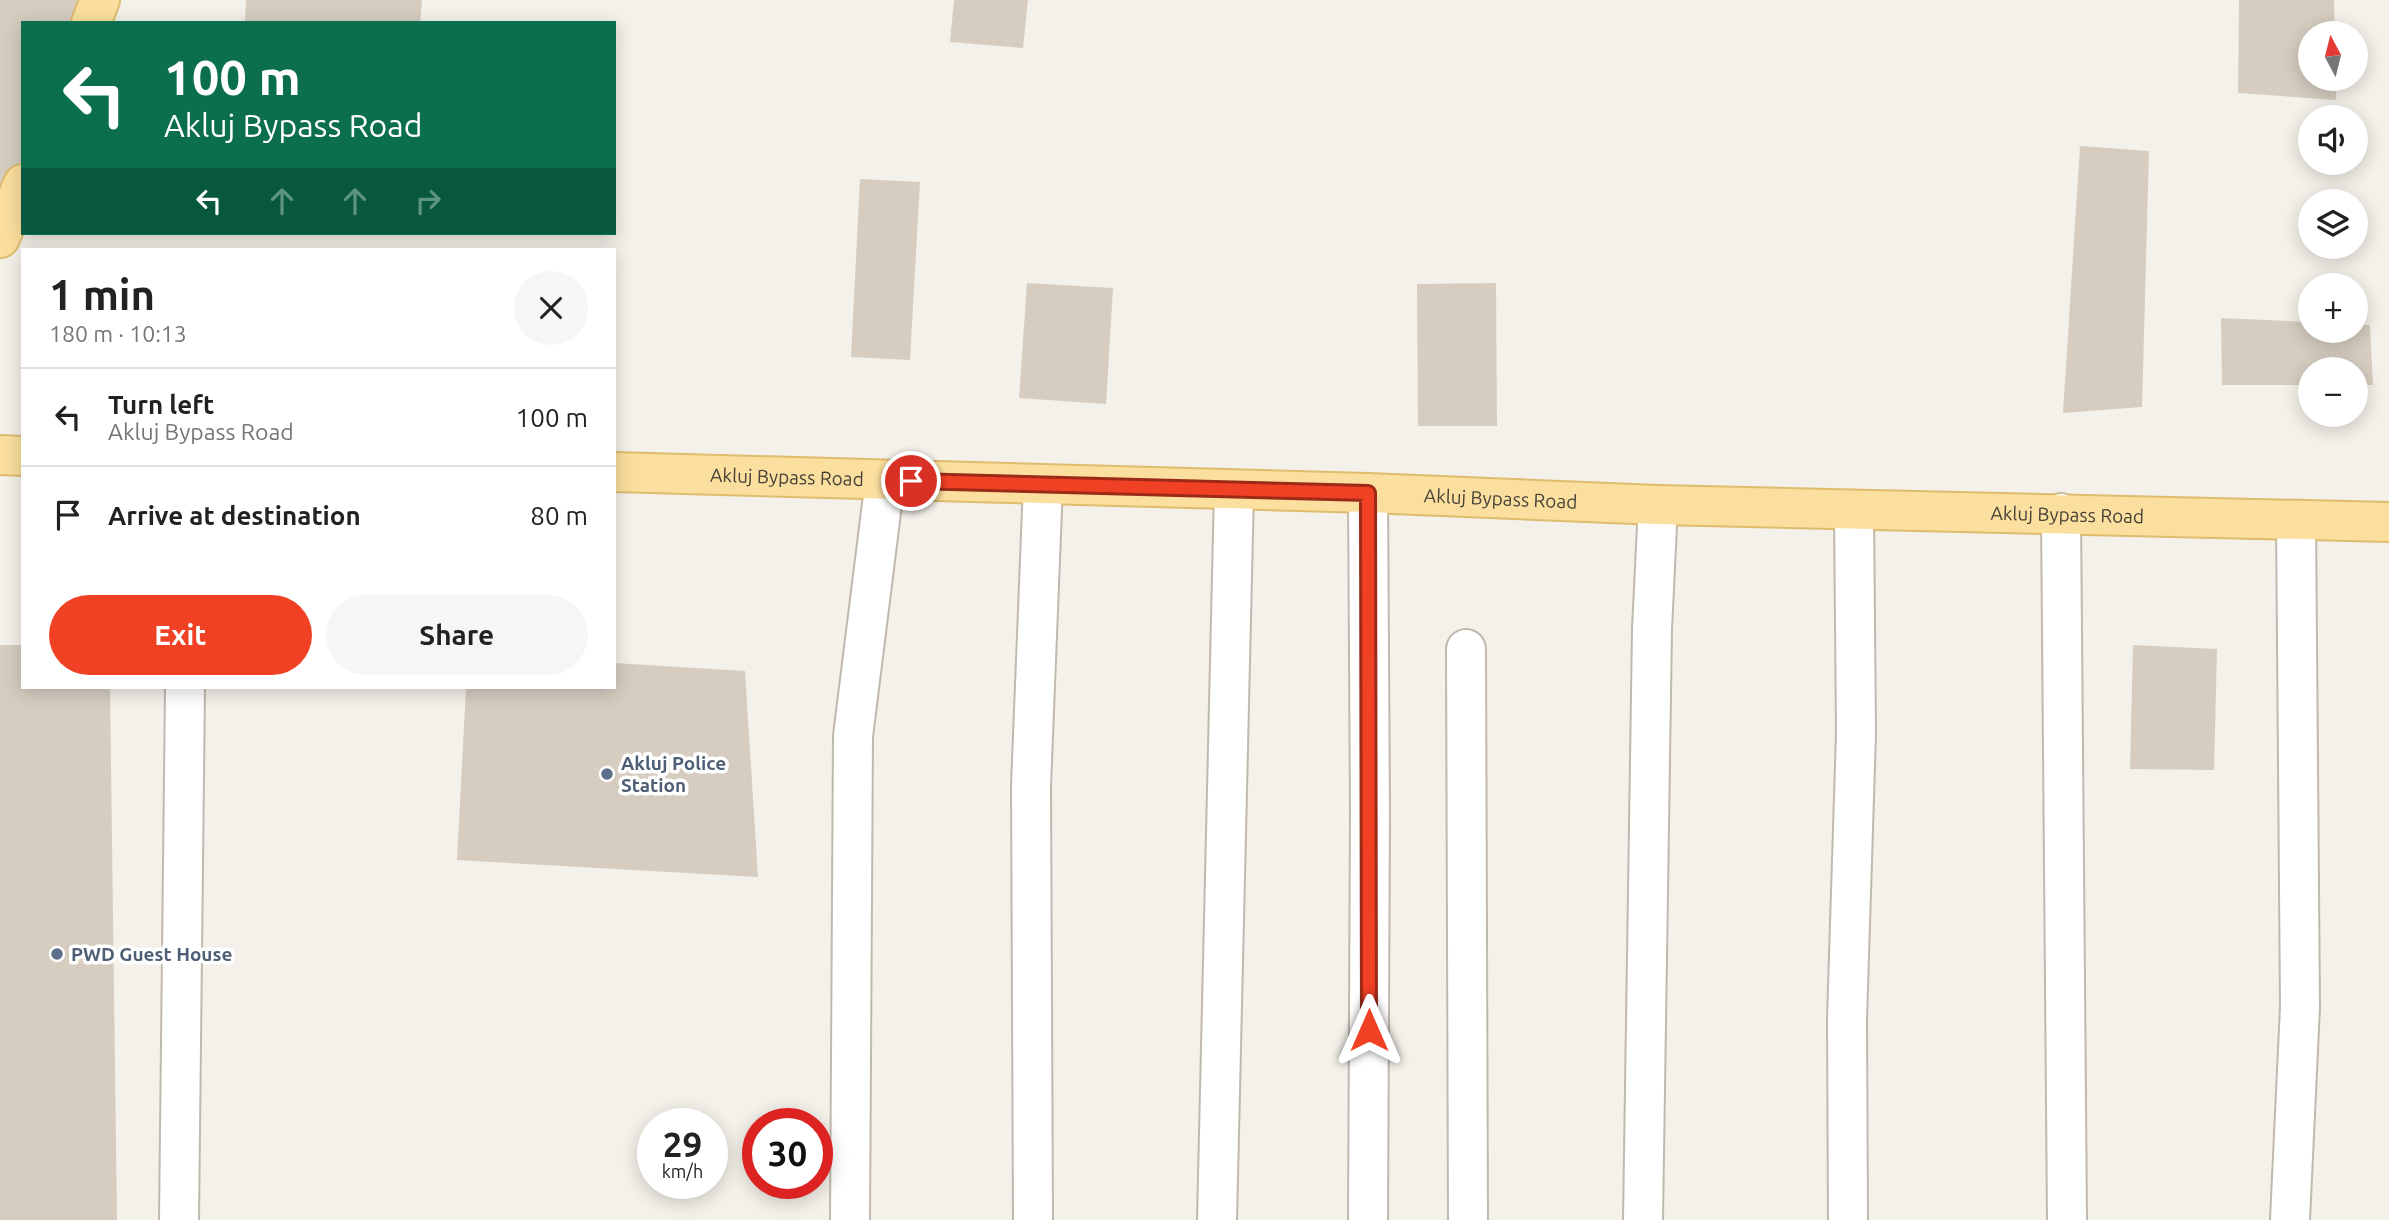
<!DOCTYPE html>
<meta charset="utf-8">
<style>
:root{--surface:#fff;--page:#f6f6f6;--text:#222;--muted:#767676;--line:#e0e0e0;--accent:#f14125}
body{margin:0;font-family:Ubuntu,sans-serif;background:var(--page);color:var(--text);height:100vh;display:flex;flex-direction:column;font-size:26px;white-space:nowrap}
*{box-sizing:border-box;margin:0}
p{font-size:23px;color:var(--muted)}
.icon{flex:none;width:38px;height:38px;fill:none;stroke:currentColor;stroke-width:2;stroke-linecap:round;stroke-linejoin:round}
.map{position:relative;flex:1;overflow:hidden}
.details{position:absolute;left:21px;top:248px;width:595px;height:441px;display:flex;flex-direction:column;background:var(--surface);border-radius:0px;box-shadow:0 4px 18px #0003}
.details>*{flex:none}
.hud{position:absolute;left:21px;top:21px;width:595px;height:214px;border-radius:0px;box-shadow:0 4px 18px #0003;background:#0b6e4f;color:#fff;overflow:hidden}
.needle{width:46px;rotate:353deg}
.buttons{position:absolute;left:2298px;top:21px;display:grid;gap:14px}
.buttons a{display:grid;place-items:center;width:70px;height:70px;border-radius:50%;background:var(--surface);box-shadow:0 4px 18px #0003;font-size:35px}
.speed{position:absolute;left:637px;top:1108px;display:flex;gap:14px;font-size:35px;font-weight:700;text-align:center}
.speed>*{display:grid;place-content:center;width:91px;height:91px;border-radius:50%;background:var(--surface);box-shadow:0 4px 18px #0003;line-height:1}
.speed small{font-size:18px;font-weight:400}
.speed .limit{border:10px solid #d22;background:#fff;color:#111}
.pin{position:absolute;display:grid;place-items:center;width:60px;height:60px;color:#fff;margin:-30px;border:4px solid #fff;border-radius:50%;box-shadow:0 2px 7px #0007}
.me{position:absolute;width:77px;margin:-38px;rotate:0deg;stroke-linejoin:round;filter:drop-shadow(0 0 5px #0008)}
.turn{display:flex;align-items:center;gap:24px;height:147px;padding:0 28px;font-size:32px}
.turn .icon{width:91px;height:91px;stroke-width:2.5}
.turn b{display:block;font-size:49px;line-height:60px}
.lanes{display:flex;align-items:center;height:66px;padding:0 28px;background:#0003;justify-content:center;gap:35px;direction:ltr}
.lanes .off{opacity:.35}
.round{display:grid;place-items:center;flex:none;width:74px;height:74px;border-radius:37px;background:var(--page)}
.overview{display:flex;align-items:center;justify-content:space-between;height:119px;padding:0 28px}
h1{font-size:42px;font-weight:600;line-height:52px}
.action{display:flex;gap:14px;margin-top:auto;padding:14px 28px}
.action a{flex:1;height:80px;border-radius:42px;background:var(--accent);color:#fff;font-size:28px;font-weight:600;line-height:80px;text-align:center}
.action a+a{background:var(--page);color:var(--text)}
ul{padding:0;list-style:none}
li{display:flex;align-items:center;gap:21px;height:98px;padding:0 28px;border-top:2px solid var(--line)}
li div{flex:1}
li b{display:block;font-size:26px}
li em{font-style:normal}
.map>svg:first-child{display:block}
</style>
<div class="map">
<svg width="2389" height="1220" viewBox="0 0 2389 1220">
<rect width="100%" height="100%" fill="#f4f1ea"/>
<g fill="#d6cdc0">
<path d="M0 0H100L91 23H23V184L0 238Z"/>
<path d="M246 0H422L420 23H245Z"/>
<path d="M954 0H1028L1023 48 950 42Z"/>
<path d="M2239 0H2334L2335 33H2310V79H2336V100L2238 93Z"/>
<path d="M2080 146 2149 151 2142 407 2063 413Z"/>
<path d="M860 179 920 182 910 360 851 357Z"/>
<path d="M1027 283 1113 288 1106 404 1019 398Z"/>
<path d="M1496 283 1497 426H1418L1417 284Z"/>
<path d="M2221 318 2310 322V331H2356V324L2370 325 2373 385H2356V369H2310V385H2222Z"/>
<path d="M0 645H23V688H110L117 1220H0Z"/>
<path d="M2133 645 2217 649 2214 770 2130 769Z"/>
<path d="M614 663 745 671 758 877 457 860 466 688H614Z"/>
</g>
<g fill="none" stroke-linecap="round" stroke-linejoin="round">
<g stroke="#c0b9ad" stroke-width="42">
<g id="minor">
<path d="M1368 493 1370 813 1368 1220"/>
<path d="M2061 513 2067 1220"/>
<path d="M1466 649 1468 1220"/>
<path d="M179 1220 185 688"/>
<path d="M850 1220 853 736 885 480"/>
<path d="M1033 1220 1031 786 1043 484"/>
<path d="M1217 1220 1234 490"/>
<path d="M1643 1220 1652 629 1658 505"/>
<path d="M1848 1220 1847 1019 1856 734 1854 510"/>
<path d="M2290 1220 2300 1007 2296 520"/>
</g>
</g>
<g stroke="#dfbc6d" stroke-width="42">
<g id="major">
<path d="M91 23 100 0"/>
<path d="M0 238 23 184"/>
<path d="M0 455 23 456"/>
<path id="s1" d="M614 472 1368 493 1658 505 2389 522"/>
</g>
</g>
<use href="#minor" stroke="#fff" stroke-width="38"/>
<use href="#major" stroke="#fadf9e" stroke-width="38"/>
</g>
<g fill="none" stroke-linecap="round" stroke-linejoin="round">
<g stroke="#9d2a18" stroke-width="18">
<path id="route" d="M911 481 1368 493 1369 1030"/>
</g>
<use href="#route" stroke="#f14125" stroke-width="12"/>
</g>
<g fill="#5c6f8a" stroke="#fff" stroke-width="2.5">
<circle cx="607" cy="774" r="7"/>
<circle cx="57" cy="954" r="7"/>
</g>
<g text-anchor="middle" stroke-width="7" stroke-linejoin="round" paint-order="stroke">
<g font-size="19" fill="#484239" stroke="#fff">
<text dy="7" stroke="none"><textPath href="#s1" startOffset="173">Akluj Bypass Road</textPath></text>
<text dy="7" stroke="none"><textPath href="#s1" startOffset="887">Akluj Bypass Road</textPath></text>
<text dy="7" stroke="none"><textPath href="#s1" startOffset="1454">Akluj Bypass Road</textPath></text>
</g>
<g font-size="19" font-weight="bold" fill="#4e5e75" stroke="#fff" text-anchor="start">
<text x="621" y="770">Akluj Police<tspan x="621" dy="22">Station</tspan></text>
<text x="71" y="961">PWD Guest House</text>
</g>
</g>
</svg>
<div class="buttons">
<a><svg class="needle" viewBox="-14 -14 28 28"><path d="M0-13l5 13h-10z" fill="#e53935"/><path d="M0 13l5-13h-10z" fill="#767676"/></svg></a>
<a><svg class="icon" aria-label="sound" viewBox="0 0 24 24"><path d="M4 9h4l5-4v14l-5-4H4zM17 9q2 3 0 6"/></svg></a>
<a><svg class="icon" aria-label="layers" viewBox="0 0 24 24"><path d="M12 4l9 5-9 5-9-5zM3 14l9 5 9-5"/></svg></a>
<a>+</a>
<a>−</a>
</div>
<div class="speed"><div>29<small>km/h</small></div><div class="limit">30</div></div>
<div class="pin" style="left:911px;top:481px;background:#d93025"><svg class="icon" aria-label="arrive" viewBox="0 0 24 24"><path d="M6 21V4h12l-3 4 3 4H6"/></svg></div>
<svg class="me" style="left:1369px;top:1030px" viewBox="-20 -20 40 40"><path d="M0-17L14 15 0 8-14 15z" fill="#f14125" stroke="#fff" stroke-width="4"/></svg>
<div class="hud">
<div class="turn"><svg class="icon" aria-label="left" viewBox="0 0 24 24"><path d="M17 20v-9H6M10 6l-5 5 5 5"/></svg><div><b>100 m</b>Akluj Bypass Road</div></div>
<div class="lanes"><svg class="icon" aria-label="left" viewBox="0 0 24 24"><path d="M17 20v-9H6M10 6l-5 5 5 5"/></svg><svg class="icon off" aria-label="ahead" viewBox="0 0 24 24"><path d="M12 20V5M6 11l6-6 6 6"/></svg><svg class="icon off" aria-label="ahead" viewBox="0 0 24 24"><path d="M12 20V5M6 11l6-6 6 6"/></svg><svg class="icon off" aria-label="right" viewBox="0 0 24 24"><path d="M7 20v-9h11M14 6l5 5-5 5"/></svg></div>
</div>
<section class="details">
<div class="overview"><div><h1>1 min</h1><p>180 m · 10:13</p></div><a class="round"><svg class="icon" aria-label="close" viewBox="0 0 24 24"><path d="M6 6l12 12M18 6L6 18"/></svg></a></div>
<ul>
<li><svg class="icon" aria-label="left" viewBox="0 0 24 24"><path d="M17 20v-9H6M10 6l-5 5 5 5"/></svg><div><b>Turn left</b><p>Akluj Bypass Road</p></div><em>100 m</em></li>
<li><svg class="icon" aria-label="arrive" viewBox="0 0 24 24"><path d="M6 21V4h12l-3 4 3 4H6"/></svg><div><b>Arrive at destination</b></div><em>80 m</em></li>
</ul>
<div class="action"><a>Exit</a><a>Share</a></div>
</section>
</div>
